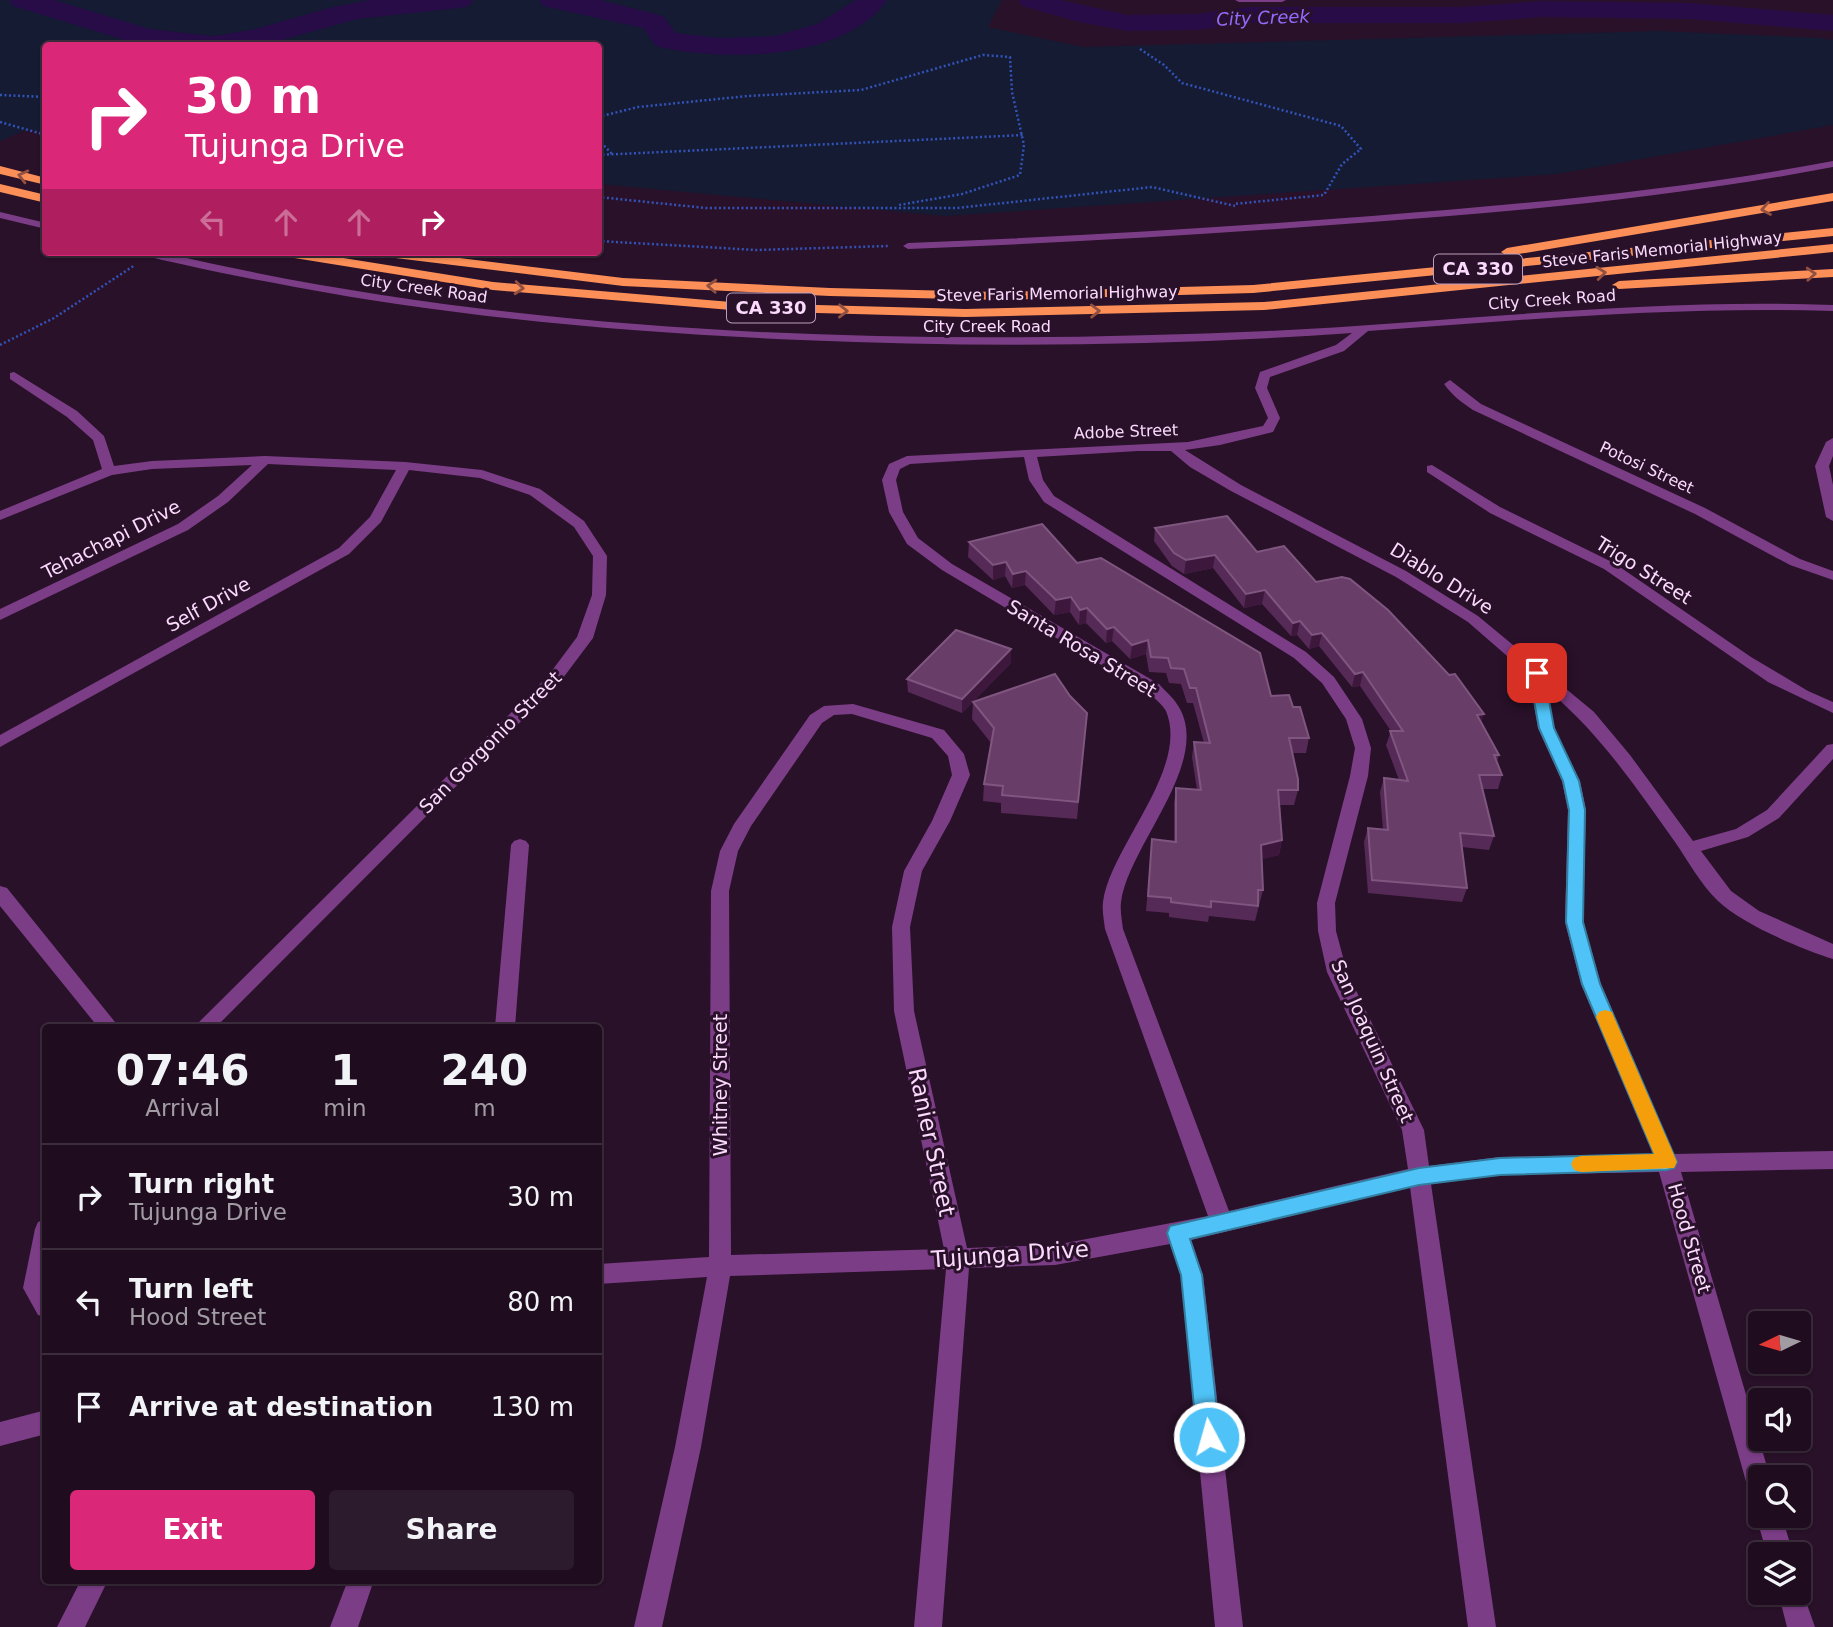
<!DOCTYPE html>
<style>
:root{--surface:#1f0d1f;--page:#2c1b2c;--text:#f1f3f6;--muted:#a19ca4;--line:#3c2d3d;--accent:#db2777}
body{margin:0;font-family:"DejaVu Sans",sans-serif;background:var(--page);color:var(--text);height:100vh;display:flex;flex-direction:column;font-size:26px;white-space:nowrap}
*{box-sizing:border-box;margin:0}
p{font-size:23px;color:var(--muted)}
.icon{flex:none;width:38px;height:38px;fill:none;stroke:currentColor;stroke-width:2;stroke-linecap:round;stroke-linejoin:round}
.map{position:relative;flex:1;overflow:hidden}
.details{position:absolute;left:42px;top:1024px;width:560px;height:560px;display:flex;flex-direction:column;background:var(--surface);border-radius:7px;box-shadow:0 2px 5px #0004,0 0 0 2px var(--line)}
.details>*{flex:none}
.guide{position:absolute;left:42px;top:42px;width:560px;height:214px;border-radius:7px;box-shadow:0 2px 5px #0004,0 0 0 2px var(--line);background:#db2777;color:#fff;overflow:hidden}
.needle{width:46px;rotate:265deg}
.tools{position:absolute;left:1748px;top:1311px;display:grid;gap:14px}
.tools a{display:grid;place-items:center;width:63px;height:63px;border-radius:7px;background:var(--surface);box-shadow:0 2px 5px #0004,0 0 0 2px var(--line);font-size:35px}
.pin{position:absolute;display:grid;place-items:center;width:60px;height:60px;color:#fff;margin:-30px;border-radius:14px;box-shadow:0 4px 10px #0006}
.me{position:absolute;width:77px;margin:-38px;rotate:354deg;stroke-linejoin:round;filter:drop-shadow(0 0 5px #0008)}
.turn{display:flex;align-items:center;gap:24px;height:147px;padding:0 28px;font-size:32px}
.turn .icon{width:91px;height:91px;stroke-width:2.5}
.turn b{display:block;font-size:49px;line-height:60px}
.lanes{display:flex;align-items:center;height:66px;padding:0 28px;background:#0003;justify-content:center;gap:35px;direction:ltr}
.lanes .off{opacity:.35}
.eta{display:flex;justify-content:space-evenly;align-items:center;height:119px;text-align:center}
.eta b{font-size:42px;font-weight:700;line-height:49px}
.primary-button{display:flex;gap:14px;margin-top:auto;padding:14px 28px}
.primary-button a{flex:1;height:80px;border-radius:7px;background:var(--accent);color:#fff;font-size:28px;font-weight:700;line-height:80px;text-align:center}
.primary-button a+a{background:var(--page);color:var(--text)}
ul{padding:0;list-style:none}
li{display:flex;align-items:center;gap:21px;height:105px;padding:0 28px;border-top:2px solid var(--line)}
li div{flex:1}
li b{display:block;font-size:26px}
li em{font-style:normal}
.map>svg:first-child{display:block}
</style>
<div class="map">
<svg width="1833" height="1627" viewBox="0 0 1833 1627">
<rect width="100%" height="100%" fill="#291129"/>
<path fill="#141b33" d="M0 0H1002L988 27 1083 47 1658 31 1821 38 1833 40V125L1557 174 945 216 599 184 598 46H46L45 132 26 130 0 141Z"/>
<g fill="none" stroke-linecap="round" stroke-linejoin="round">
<g fill="#270c47" fill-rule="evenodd">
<path d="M9 0H54L150 29 213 36 251 30 333 7 370 0H473L469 6 459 8 357 19 260 46H145L13 6Z"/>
<path d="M539 0H600L663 16 676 33 720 38 775 36 817 24 856 0H887C844 62 720 62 656 46L643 28 543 6Z"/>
<path d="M1018 0H1061L1127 15 1197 14 1250 7H1462L1543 1 1690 3 1833 15V31L1690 19 1543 17 1462 23H1250L1197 30 1127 31 1079 22 1022 6Z"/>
</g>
<g stroke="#3353ba" stroke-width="2.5" stroke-dasharray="2 2.5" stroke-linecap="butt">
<path d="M1140 49 1164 65 1182 83 1341 126 1361 149 1342 164 1324 195 1234 204"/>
<path d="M0 95 46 97"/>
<path d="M598 117 638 107 748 96 861 90 983 55 1010 57 1012 92 1024 145 1020 175 962 194 899 205"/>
<path d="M0 122 46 135"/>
<path d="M598 139 612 154"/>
<path d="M598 155 1024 135"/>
<path d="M598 197 706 208H957L1152 187 1235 206"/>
<path d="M598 241 757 250 888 246"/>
<path d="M0 345 54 318 135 265"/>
</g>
<g fill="#7c3d87" fill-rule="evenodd">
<path d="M1235 0H1286L1282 2H1239Z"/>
<path d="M1833 161V167C1681 196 1527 211 1372 222 1217 234 1063 243 908 249L903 246 908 243C1063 237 1217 228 1372 216 1526 204 1681 190 1833 161Z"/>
<path d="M0 212 46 223V229L0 218Z"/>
<path d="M141 252H160C521 337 899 347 1268 331 1457 322 1644 298 1833 305V311C1677 306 1523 320 1368 331L1344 351 1270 377 1267 388 1280 418 1273 432 1220 445 1185 450 1241 485 1406 571 1478 616 1594 712 1630 755 1693 841 1736 829 1767 810 1827 745 1833 744V759L1779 818 1748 837 1701 851 1731 891 1759 911 1833 944V959C1801 949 1742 924 1718 901 1701 885 1687 859 1675 842 1635 786 1601 735 1548 690L1554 728 1580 781 1586 810 1583 922 1601 984 1674 1154 1833 1151V1169L1681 1172 1770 1477H1760V1497L1751 1494 1747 1485 1659 1172 1500 1175 1431 1184 1496 1627H1468L1410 1187 1191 1240 1203 1275 1243 1627H1215L1181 1275 1170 1244 1055 1265 969 1268 942 1627H914L946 1269 730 1276 701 1447 662 1627H634L675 1447 707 1277 598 1284V1264L709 1257 711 891 720 851 734 824 810 715 824 706 853 704 944 730 964 754 970 775 950 821 922 871 910 927 914 1011 967 1248 1055 1245 1208 1216 1105 929C1104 920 1102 911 1103 902 1110 847 1190 769 1166 711 1162 704 1153 697 1147 692L942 570 907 544 889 512 882 480 889 464 907 456 1188 442 1263 426 1268 418 1255 388 1260 372 1336 345 1352 333C1169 346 984 348 801 340 632 333 462 318 295 287 257 280 219 273 181 264 168 261 151 259 141 252ZM1138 451H1171L1190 467 1231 491 1396 577 1468 622 1529 675 1538 728 1562 781 1568 810 1565 922 1581 984 1653 1154 1500 1157 1429 1166 1424 1130 1347 972 1336 931 1335 903 1368 776 1371 748 1362 719 1334 677 1306 652 1054 496 1043 480 1037 457ZM1024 457 1029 480 1044 502 1294 658 1322 683 1346 719 1355 748 1350 776 1317 903 1318 931 1327 972 1402 1130 1408 1169 1229 1211 1123 929C1122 920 1120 911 1121 902 1128 847 1210 765 1180 709 1175 699 1166 692 1159 684L952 564 918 538 903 512 896 480 900 469 910 464ZM852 714 932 738 948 756 952 775 932 821 904 871 892 927 894 1011 944 1249 731 1255 729 891 738 851 751 826 822 723 834 715Z"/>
<path d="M14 372 77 411 104 436 114 466 152 461 265 456 405 462 482 470 540 489 584 521 607 556 606 595 593 638 560 682 216 1027H194L548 676 577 637 592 595 593 556 574 527 530 495 480 478 409 470 381 522 349 554 0 747V735L339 548 370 517 396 470 268 464 228 502 188 530 0 620V609L178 524 218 496 252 465 152 469 112 475 0 520V511L102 469 93 440 67 417 10 379V373Z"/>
<path d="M1450 380 1481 404 1705 508 1800 559 1833 571V580L1790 565 1695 514 1473 410C1461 402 1452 395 1444 384Z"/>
<path d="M1833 438V456L1829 466 1833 485V521L1826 517 1815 466 1826 442Z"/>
<path d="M1432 465 1500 507 1614 563 1751 657 1808 691 1833 702V713L1768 682 1604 569 1490 513 1427 472V466Z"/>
<path d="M520 839 526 841 529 845 515 1027H495L511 845 514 841Z"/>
<path d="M0 886 7 888 119 1027H98L0 906Z"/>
<path d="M46 1219V1317L38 1315 23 1288 35 1229 38 1222Z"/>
<path d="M46 1410V1434L0 1446V1422Z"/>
<path d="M1760 1507V1516H1782L1793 1554H1767L1756 1516Z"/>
<path d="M81 1580H108L85 1627H57Z"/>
<path d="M348 1580H374L358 1627H330Z"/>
<path d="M1799 1582 1815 1627H1787L1778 1592H1799Z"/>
</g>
<g fill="#fc8f58" fill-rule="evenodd">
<path d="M0 166 46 178V185L0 174Z"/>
<path d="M0 184 46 195V203L0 192Z"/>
<path d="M1833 193V201L1507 256 1501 252 1507 248Z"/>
<path d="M1833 228V236L1253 293 999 300 830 296 623 286 379 256 373 252H411L623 278 830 288 999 292 1253 285Z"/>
<path d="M1833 244V252L1264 310 965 317 743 311 493 290 282 256 276 252H306L493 282 743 303 965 309 1264 302Z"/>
<path d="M1833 269V277L1619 289 1612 285 1619 281Z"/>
</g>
</g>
<g fill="#562a56">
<path d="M1155 528 1257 552 1316 582 1481 723 1499 755 1497 761 1502 775 1498 789H1482L1494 836 1489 850 1462 847 1467 888 1462 902 1368 893 1364 842 1368 828 1383 830 1380 792 1384 778 1399 780 1386 745 1391 731 1360 686 1352 687 1319 646 1309 649 1297 635 1291 636 1262 604 1244 608 1213 568 1184 574 1172 566 1154 541Z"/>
<path d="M969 542 1077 563 1271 696 1293 707 1309 738 1306 753H1292L1298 790 1294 805H1280L1282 840 1279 855 1262 859 1263 890 1255 921 1209 916 1208 922 1169 917V913L1146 911 1152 839 1174 841V803L1176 788 1197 790 1192 757 1194 742 1204 743 1193 703H1187L1181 684 1169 683 1166 673 1149 672 1146 654 1130 659 1112 641 1106 643 1086 623 1079 625 1070 612 1054 615 1025 585 1012 588 1005 576 993 580 968 557Z"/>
<path d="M1011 663 962 713 908 692 907 679Z"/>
<path d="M1070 696 1087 713 1077 819 1001 813V803L983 801 984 784 991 743 972 719 973 702Z"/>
</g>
<g fill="#3d183c">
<path d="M1215 555 1213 568 1184 574 1186 560Z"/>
<path d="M1006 562 1005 576 993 580V565Z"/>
<path d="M1026 571 1025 585 1012 588 1013 574Z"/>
<path d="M1265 590 1262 604 1244 608 1246 594Z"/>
<path d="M1071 597 1070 612 1054 615 1056 600Z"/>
<path d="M1087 608 1086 623 1079 625 1080 610Z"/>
<path d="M1300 621 1297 635 1291 636 1293 623Z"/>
<path d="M1114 627 1112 641 1106 643 1107 629Z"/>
<path d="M1322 633 1319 646 1309 649 1312 635Z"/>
<path d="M1148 640 1146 654 1130 659 1132 645Z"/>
<path d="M1011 649V663L962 713V699Z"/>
<path d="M1363 672 1360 686 1352 687 1355 674Z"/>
<path d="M1484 714 1480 727 1477 715Z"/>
<path d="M1282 840 1279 855 1258 860 1261 845Z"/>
</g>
<g fill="#683d68" stroke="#7f567f" stroke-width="2">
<path d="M1227 516 1257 552 1284 546 1316 582 1342 577 1350 579 1388 610 1449 675 1455 674 1484 714 1477 715 1499 755H1494L1502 775H1479L1494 836 1460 833 1467 888 1372 880 1368 828 1388 830 1384 778 1408 781 1390 731H1403L1363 672 1355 674 1322 633 1312 635 1300 621 1293 623 1265 590 1246 594 1215 555 1186 560 1174 553 1155 528Z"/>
<path d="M1042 524 1077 563 1101 558 1260 653 1271 696 1289 695 1293 707H1300L1309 738H1289L1298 779V790H1278L1282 840 1261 845 1263 890H1258V906L1211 901V907L1171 902V898L1148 896 1152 839 1176 842V788L1201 790 1194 742 1210 743 1196 688H1190L1184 669 1171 668 1168 658 1151 657 1148 640 1132 645 1114 627 1107 629 1087 608 1080 610 1071 597 1056 600 1026 571 1013 574 1006 562 993 565 969 542Z"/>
<path d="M956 630 1011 649 962 699 907 679Z"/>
<path d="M1055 674 1070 696 1087 713 1078 802 1002 795 1003 786 984 784 994 728 973 702Z"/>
</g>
<defs><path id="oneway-chevron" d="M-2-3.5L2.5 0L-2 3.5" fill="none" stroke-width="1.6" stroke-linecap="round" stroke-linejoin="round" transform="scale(1.75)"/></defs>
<g stroke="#925040">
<use href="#oneway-chevron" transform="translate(23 176) rotate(-166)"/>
<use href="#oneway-chevron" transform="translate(1766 209) rotate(170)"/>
<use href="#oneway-chevron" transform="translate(1601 273) rotate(-6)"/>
<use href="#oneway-chevron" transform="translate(1811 274) rotate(-3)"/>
<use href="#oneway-chevron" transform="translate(712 286) rotate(-177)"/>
<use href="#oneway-chevron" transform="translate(519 288) rotate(5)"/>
<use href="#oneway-chevron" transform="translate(843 311) rotate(1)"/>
<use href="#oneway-chevron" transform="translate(1095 311) rotate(-1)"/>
</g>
<path fill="#4fc3f7" stroke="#337fa1" stroke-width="2" d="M1537 669 1544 673 1554 728 1579 781 1585 810 1583 922 1600 984 1677 1162 1674 1168 1667 1170 1500 1175 1419 1185 1190 1239 1202 1275 1220 1437 1217 1445 1209 1448 1201 1445 1197 1437 1181 1275 1167 1233 1170 1226 1419 1168 1500 1158 1654 1154 1582 984 1566 922 1569 810 1563 781 1539 728 1529 673Z"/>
<path fill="#f59e0b" d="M1605 1010 1612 1012 1614 1017 1677 1162 1674 1168 1581 1172 1574 1170 1571 1164 1574 1158 1581 1156 1654 1154 1596 1017 1599 1012Z"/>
<g text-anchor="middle" stroke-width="6" stroke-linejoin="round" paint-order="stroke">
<g font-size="16" fill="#fcdafe" stroke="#291129">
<text transform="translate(1662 249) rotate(-6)" y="6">Steve Faris Memorial Highway</text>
<text transform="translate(424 288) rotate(8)" y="6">City Creek Road</text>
<text transform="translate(1057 293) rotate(-1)" y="6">Steve Faris Memorial Highway</text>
<text transform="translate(1552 299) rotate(-4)" y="6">City Creek Road</text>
<text x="987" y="332">City Creek Road</text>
<text transform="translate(1126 431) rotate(-2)" y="6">Adobe Street</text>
<text transform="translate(1647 467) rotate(25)" y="6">Potosi Street</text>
</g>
<g font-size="18" font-style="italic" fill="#936afc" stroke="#291129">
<text transform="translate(1263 18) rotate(-2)" y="6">City Creek</text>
</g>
<g fill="#291129" stroke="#bd9ebe" stroke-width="2">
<rect x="1434" y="254.5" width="88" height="29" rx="5"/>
<rect x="727" y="293.5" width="88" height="29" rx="5"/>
</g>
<g font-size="18" font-weight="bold" fill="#fcdafe">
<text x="1478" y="275">CA 330</text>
<text x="771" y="314">CA 330</text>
</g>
<g font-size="19" fill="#fcdafe" stroke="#291129">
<text transform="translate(111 539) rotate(-27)" y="7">Tehachapi Drive</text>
<text transform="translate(1644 570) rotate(32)" y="7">Trigo Street</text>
<text transform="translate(1442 578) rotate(32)" y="7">Diablo Drive</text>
<text transform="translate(208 604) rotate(-29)" y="7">Self Drive</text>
<text transform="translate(1082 648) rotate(31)" y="7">Santa Rosa Street</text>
<text transform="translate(490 742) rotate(-45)" y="7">San Gorgonio Street</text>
<text transform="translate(1373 1041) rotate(66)" y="7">San Joaquin Street</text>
<text transform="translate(720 1085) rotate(-90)" y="7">Whitney Street</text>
<text transform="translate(1690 1238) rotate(74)" y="7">Hood Street</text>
</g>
<g font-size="23" fill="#fcdafe" stroke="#291129">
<text transform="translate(932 1142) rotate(78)" y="8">Ranier Street</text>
<text transform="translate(1010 1254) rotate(-4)" y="8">Tujunga Drive</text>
</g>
</g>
</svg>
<div class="tools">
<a><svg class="needle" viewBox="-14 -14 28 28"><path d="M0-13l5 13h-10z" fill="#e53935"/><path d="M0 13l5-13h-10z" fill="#a19ca4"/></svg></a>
<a><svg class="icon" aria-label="sound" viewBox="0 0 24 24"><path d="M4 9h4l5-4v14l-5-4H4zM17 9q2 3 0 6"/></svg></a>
<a><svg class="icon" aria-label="search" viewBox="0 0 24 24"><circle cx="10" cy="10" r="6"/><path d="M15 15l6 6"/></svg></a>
<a><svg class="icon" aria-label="layers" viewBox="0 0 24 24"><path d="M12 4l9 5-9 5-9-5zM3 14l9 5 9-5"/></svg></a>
</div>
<div class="pin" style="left:1537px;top:673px;background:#d93025"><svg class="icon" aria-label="arrive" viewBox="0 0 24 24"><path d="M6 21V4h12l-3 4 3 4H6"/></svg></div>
<svg class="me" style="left:1209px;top:1437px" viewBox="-20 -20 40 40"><circle r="17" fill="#4fc3f7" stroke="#fff" stroke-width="3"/><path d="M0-11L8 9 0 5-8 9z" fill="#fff"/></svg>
<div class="guide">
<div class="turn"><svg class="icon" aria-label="right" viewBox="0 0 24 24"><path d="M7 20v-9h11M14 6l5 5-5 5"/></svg><div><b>30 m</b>Tujunga Drive</div></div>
<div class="lanes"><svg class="icon off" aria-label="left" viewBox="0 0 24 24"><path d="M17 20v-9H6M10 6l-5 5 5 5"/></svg><svg class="icon off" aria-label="ahead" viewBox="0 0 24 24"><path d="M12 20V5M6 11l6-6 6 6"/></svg><svg class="icon off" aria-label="ahead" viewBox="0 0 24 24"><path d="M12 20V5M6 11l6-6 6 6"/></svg><svg class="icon" aria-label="right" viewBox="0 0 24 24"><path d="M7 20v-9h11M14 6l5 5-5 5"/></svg></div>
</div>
<section class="details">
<div class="eta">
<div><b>07:46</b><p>Arrival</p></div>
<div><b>1</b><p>min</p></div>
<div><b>240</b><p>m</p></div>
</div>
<ul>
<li><svg class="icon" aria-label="right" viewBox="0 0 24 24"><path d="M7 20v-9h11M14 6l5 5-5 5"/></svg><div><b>Turn right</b><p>Tujunga Drive</p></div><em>30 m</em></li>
<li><svg class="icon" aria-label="left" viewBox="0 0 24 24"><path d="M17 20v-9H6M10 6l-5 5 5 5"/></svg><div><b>Turn left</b><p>Hood Street</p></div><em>80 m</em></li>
<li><svg class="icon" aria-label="arrive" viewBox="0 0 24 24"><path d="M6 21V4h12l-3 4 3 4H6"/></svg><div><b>Arrive at destination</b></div><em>130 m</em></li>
</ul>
<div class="primary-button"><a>Exit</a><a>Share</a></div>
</section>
</div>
